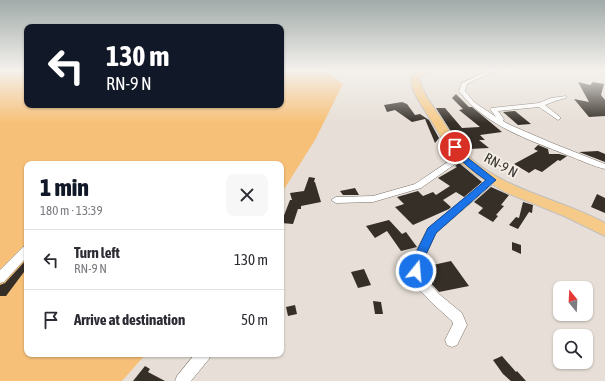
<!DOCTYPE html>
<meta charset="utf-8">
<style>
:root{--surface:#fff;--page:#f7f7f7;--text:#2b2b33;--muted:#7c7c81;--line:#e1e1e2;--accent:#111827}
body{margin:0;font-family:"Asap Condensed",sans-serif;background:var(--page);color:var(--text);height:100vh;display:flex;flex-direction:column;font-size:15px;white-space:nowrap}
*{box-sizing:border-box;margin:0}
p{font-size:13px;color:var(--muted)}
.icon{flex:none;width:22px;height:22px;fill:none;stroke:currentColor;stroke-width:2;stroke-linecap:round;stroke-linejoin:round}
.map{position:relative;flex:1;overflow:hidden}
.drawer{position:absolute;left:24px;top:161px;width:260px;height:196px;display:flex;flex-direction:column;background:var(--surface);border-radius:8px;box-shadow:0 1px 3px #0004}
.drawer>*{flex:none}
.hud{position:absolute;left:24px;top:24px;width:260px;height:84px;border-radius:8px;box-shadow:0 1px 3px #0004;background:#111827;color:#fff;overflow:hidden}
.needle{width:26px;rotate:342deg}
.controls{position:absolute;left:553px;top:281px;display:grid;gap:8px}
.controls a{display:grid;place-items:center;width:40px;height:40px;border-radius:8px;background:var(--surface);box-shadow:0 1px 3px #0004;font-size:20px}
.pin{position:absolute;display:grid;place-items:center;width:34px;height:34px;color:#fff;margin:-17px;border:2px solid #fff;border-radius:50%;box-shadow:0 1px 4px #0007}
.me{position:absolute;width:44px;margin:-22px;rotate:17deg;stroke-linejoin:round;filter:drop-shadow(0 0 3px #0008)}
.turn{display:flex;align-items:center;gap:14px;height:84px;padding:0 16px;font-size:18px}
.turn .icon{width:52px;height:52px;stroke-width:2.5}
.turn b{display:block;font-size:28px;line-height:34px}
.round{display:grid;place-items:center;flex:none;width:42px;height:42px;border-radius:8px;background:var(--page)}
.headline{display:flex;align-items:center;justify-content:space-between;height:68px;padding:0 16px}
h1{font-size:24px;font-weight:800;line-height:30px;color:var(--accent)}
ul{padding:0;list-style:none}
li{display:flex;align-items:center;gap:12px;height:60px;padding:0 16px;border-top:1px solid var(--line)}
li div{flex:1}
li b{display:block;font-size:15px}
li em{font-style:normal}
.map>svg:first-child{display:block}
</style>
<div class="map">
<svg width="605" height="381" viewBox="0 0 605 381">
<rect width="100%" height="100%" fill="#e7dfd7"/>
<path fill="#f7c078" d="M0 70H27V105H281V70H325L343 84 315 140 281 194V164H27V354H146L122 381H0Z"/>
<g fill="#352f28">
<path d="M578 82 590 85 593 82 604 84 601 95 605 100V116L589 117 574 99 589 102Z"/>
<path d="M456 94 469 107H472L502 132 480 135 485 140H479L489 148 469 149 458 136H455L450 130 436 108H445L462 128 480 127 459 110 463 109 452 98Z"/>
<path d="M402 102 407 104 415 115 420 114 429 120 439 138 435 143 425 119 412 122 395 110 387 112 384 105Z"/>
<path d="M515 111 531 124 518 125 503 112Z"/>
<path d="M538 145 548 149 549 154H559L567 156 560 161 558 160 542 172 535 169 529 173 514 164 538 151 534 149Z"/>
<path d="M598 151 605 154V162L579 152Z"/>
<path d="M459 163 482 182 464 197 456 192 443 200 451 207 449 209 413 225 395 207 404 204 397 197 418 191 423 196 433 192 436 195 450 186 438 178 457 167 455 166Z"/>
<path d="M309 177 315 178 314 182H315L321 202 301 206V209H298L293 224 281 223 290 200H292L290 193 304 191Z"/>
<path d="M491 187 509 195 501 205 504 206 496 215 498 216 493 222 478 213 483 208 474 202Z"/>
<path d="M355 188 359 195H343L340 191Z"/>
<path d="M597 194 605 198V213L591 207Z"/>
<path d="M523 202 533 205 532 213 529 212 518 229 509 225 516 217 519 218Z"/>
<path d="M389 220 402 234 406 232 417 247 401 251 387 231 375 238 366 226Z"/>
<path d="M512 242 521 245V254L512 250Z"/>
<path d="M27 259V272H24L6 296H0V285L5 283Z"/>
<path d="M451 261 469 286 439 292 425 277 424 267Z"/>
<path d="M364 269 371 285 358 288 351 272Z"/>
<path d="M373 301 381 302 383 314H375Z"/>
<path d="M295 305 297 314 288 316 286 307Z"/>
<path d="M502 356 516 372 517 371 526 381H511L503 374 493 360Z"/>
<path d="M145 366 150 369 148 372 165 381H133Z"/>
</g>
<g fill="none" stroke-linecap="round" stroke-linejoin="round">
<g stroke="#78726a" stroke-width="1">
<g id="minor">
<path d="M489 70H497L467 84 465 91 474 102 496 117 490 109 491 108 539 103 551 98 566 96V98L555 101 545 105 560 117V119L558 120 539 107 498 111 504 119 503 121 508 124 552 143 605 164V169C592 166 580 160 567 155 529 140 484 125 459 91L462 83Z"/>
<path d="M458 155H464L465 157 421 188 373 202 336 203 331 200 336 197 373 196 415 184Z"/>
<path d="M492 177 496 180 495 182 436 233 422 263V271L424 278 439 294 462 313 467 325 457 345 452 347 447 345 445 340 453 324 452 321 431 302 415 285 410 271V263L428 228 489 178Z"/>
<path d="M27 246V257L4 282 0 283V270L23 247Z"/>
<path d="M195 354H211L209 359 191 381H175L177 376Z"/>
</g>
</g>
<g stroke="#c0bfbe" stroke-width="2">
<path id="primary" d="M422 70H433L419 78 422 87C427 100 436 110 443 121 450 132 456 144 466 154 504 191 559 198 605 223V236L564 216 507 193 473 173 458 160 445 143 417 98 412 87 411 77Z"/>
</g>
<use href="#minor" fill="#fff" fill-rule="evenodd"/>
<use href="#primary" fill="#f6cb8a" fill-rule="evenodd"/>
</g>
<linearGradient id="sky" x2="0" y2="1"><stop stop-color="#a1aba9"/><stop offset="0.57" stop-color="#f4f1ed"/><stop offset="1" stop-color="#f4f1ed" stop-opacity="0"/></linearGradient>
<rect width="605" height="123" fill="url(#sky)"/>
<path fill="#1a73e8" stroke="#114b97" d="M452 145H457L464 155 496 180 436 233 422 263 420 275 416 276 412 275 411 263 428 228 486 180C472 171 460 161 451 147Z"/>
<g text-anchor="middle" stroke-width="4" stroke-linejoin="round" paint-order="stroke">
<g font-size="14" fill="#3a3734" stroke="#f4ede4">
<text transform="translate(501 165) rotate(29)" y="5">RN-9 N</text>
</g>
</g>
</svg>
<div class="controls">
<a><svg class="needle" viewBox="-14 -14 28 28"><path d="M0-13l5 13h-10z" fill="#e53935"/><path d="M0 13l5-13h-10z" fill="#7c7c81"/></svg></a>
<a><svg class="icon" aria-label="search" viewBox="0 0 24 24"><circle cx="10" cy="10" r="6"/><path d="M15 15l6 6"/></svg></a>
</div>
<div class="pin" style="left:455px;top:147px;background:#d93025"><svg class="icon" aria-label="arrive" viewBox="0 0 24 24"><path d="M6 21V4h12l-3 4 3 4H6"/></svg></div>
<svg class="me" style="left:416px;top:271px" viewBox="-20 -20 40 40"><circle r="17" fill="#1a73e8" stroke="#fff" stroke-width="3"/><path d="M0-11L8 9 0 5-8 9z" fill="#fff"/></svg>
<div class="hud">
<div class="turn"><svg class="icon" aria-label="left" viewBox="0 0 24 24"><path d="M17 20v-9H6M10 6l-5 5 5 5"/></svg><div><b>130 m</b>RN-9 N</div></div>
</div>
<section class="drawer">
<div class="headline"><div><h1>1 min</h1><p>180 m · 13:39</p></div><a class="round"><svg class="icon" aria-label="close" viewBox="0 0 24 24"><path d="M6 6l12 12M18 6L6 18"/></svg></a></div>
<ul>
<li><svg class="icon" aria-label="left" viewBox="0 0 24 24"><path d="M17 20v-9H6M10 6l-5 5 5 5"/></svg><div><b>Turn left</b><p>RN-9 N</p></div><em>130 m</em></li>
<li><svg class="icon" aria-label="arrive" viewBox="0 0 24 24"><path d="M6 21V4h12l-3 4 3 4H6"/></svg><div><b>Arrive at destination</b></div><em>50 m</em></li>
</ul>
</section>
</div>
